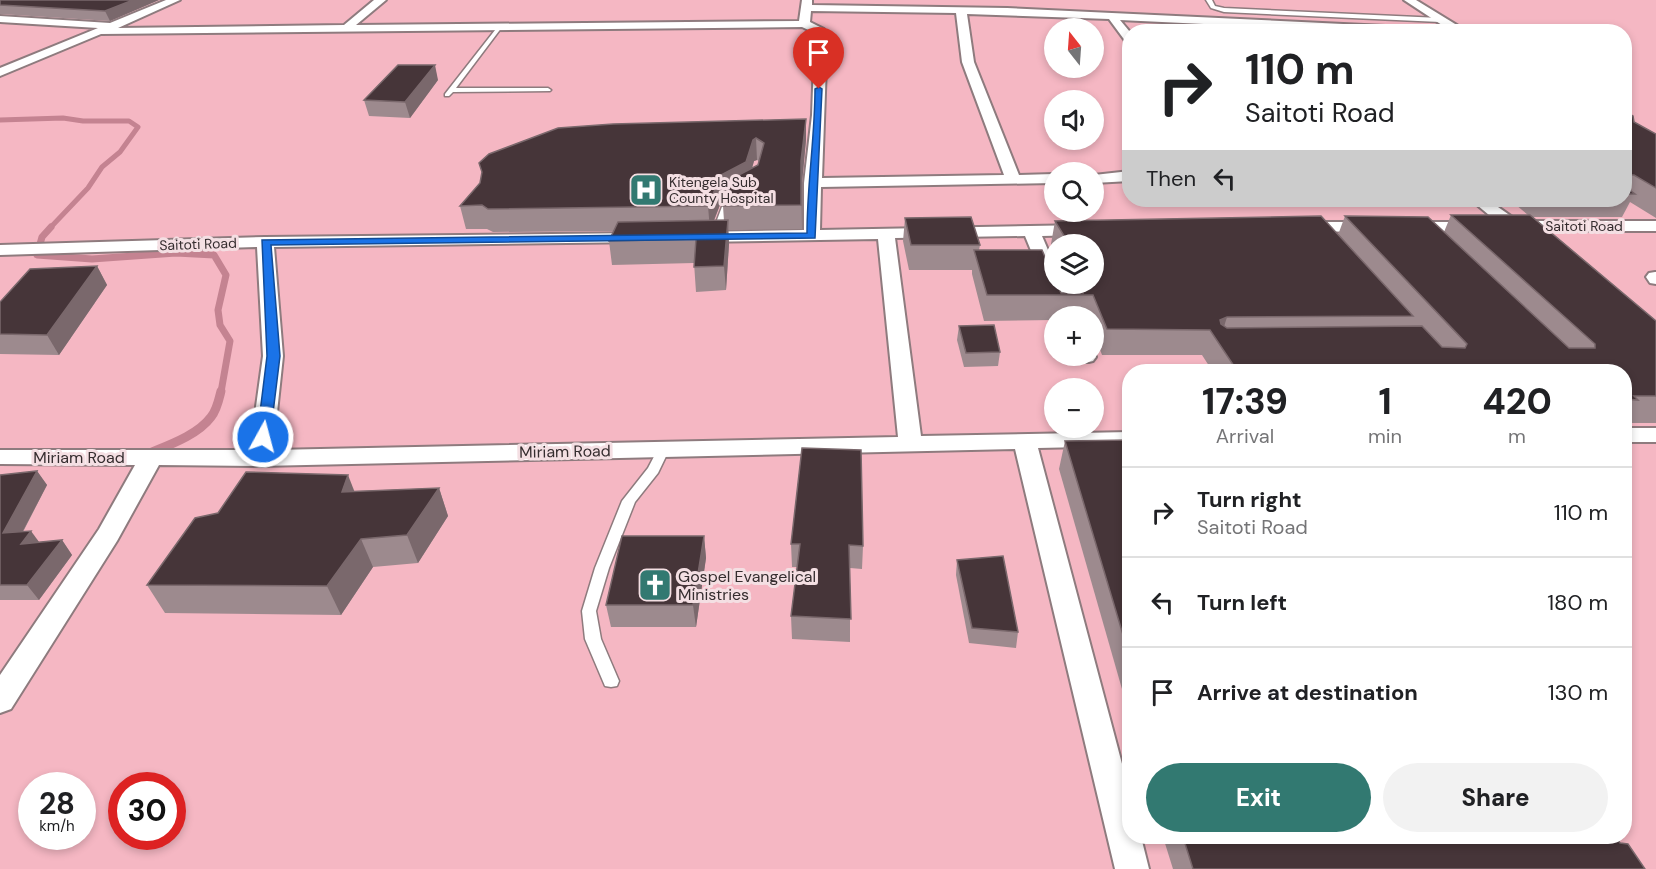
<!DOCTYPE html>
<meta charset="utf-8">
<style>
:root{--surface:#fff;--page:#f2f2f2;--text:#202124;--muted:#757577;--line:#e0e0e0;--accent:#327971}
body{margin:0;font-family:"DM Sans",sans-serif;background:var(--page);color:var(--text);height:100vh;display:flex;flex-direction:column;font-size:22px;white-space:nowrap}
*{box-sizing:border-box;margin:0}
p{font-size:20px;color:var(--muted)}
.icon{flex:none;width:33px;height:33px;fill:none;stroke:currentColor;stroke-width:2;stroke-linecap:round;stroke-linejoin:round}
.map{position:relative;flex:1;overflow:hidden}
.details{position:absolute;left:1122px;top:364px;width:510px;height:480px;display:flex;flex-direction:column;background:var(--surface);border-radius:24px;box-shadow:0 3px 9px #0003}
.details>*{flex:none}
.guide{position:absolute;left:1122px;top:24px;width:510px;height:183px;border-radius:24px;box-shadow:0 3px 9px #0003;background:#fff;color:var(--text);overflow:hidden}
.needle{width:39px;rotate:343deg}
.tools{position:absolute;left:1044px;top:18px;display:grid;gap:12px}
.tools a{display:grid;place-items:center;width:60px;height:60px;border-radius:50%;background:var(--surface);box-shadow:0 3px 9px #0003;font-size:30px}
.speed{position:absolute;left:18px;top:772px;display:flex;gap:12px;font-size:30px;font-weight:700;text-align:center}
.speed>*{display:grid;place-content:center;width:78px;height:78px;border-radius:50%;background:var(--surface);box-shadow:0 3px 9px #0003;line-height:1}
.speed small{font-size:15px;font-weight:400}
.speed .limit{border:9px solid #d22;background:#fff;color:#111}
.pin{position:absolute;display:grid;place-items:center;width:51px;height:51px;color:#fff;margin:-62px -26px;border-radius:50% 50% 50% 0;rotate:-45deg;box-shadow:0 0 6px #0007}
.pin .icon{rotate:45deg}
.me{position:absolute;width:66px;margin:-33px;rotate:7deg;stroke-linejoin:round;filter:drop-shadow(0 0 4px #0008)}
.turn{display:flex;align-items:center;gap:21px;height:126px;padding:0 24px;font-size:27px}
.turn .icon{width:78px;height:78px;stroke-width:2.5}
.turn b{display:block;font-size:42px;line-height:51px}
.then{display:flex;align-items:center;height:57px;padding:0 24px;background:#0003;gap:12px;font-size:22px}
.eta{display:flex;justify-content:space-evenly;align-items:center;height:102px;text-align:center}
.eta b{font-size:36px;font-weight:800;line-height:42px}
.button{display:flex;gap:12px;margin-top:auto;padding:12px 24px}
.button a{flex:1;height:69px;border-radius:36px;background:var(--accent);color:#fff;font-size:24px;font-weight:800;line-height:69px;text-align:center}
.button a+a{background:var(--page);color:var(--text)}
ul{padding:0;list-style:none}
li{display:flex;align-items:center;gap:18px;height:90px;padding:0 24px;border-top:2px solid var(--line)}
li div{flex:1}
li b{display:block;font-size:22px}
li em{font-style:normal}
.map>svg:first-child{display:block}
</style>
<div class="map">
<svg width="1656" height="869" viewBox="0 0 1656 869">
<rect width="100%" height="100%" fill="#f4dfe3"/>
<path fill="#f5b7c3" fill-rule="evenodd" d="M0 0H1656V869H0ZM1054 28H1094V68H1054ZM1130 32H1624V200H1130ZM1054 100H1094V140H1054ZM1054 172H1094V212H1054ZM1054 244H1094V284H1054ZM1054 316H1094V356H1054ZM1130 372H1624V837H1130ZM1054 388H1094V428H1054ZM32 786H82V837H32ZM122 786H172V837H122Z"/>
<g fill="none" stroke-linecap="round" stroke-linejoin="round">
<path stroke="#c48391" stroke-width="5" d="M0 120 63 118 83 121H129L138 127 120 152 102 167 88 188 50 228"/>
<path stroke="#c48391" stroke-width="7" d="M51 227 42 237 37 255 92 259 176 253 214 255 226 275 218 310 220 325 230 341 221 392"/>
<path stroke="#c48391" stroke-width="9" d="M145 455C166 446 197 436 211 417 217 410 219 399 221 391"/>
<g stroke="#8e7b7e" stroke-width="3">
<g id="lane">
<path d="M1206 0H1212L1215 6 1224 8 1440 18 1443 20 1440 22 1224 12 1211 8Z"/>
<path d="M499 25 502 27 456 88H548L551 90 550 91 453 92 449 96H445V94Z"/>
<path d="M726 196 733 198 719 236 718 238H712L711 236Z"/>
<path d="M664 444 670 448 658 473 635 502 609 568 596 611 601 639 619 681 617 686 611 687 605 686 585 639 582 611 595 568 622 501 648 468 660 445Z"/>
</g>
</g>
<g stroke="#8e7b7e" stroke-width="4">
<g id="street">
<path d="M166 0H180L118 28 344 25 374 0H386L356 25 799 21 802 0H812V5L1007 8 1448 29 1404 0H1416L1460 27 1461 29 1459 32H1370L1120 20 1130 32V43L1126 42 1109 19 967 14 974 62 1019 175 1054 174V183L821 187 820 230 1084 225 1092 230 1084 235 1042 236 1054 264V284H1063L1077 316H1058L1025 236 895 238 921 436 1130 432V446L1038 448 1130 794V837H1141L1149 869H1115L1015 449 261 466 159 465 117 541 11 709 0 713V675L99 529 135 465 0 464V450H250L263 356 257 247 0 255V245L265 237 640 233 646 234 648 238 646 242 274 247 283 356 273 450 898 437 878 239 697 242 689 237 697 232 804 230V183L812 115 815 33 802 27 101 34 0 76V68L98 28 0 22V16L110 23ZM811 11 956 13 962 62 1004 175 822 178 827 36 824 29 810 22Z"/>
<path d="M1130 171V181L1094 183V175Z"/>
<path d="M1471 200H1488L1518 221H1656V231H1513L1507 230Z"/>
<path d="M1300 222H1372L1380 227 1372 232 1294 231 1292 227 1294 223Z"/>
<path d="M1408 222H1477L1485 227 1477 232 1402 231 1400 227 1402 223Z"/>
<path d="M1655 272H1656V284L1650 283 1646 277 1649 273Z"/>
<path d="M1094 353 1096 357 1093 361C1085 363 1080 363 1075 356H1094Z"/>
<rect x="1624" y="428" width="32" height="14"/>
</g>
</g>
<use href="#lane" fill="#fff" fill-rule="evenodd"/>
<use href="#street" fill="#fff" fill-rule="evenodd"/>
</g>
<g fill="#9d8a8e" fill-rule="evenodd">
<path d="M0 0H159L110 21 0 14Z"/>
<path d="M1408 25 1493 32H1406Z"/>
<path d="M438 80 410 118 369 116 364 100Z"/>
<path d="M1624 111 1634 122 1656 134V218L1630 202 1622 217H1533L1656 321V423H1624V372H1213L1202 355H1102L1094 333V316H1054V320L984 321 972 274V270H909L903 241 905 218 980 245 979 250 1061 293H1069L1065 284H1094V244H1054V250L1051 244 1055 221 1338 235 1345 216 1444 232 1451 215H1528L1510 200H1624Z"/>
<path d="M558 128 806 140 802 183V229L728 230 729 244 726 290 696 292 694 263 612 265 609 241 613 231 493 232 487 229H466L460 206 480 183 482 173 479 163ZM757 160 759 161 758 165 752 169 754 161ZM727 195 723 206 724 221H714L723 197Z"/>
<path d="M97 266 107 285 59 355 0 354V302Z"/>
<path d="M959 326 1000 352 998 366 964 367 957 340Z"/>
<path d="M1130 440V717L1059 469 1065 441Z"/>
<path d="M37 471 47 485 23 532 39 542 62 540 72 555 39 600H0V475Z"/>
<path d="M439 488 448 516 418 563 373 567 341 615 165 613 147 585 354 491Z"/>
<path d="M704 536 706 558 696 627H611L606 605Z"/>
<path d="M791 544 863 546 862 569 850 568V642L792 639 791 616 797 567H792Z"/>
<path d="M957 560 1018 632 1016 648 969 643 956 575Z"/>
<path d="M1163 837H1616L1620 843 1645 869H1173Z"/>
</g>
<g fill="#7a686c">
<path d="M133 0H159L110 21 105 11Z"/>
<path d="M435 65 438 80 410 118 405 102Z"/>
<path d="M806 119V140L802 183V229L801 161Z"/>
<path d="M756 138 757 160 754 161 747 184 723 197 710 230 708 206 721 175 753 140Z"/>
<path d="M728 220 729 244 726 290 724 266Z"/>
<path d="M97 266 107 285 59 355 47 335Z"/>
<path d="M1227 317 1219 343 1220 320Z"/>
<path d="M37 471 47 485 14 548 3 533Z"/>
<path d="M348 475 359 503 342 492Z"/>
<path d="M439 488 448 516 418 563 407 535Z"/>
<path d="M31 531 42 546 21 544Z"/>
<path d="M704 536 706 558 696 627 693 605Z"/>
<path d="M361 539 373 567 341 615 327 586Z"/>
<path d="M62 540 72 555 39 600 27 585Z"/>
</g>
<g fill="#463539" stroke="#7a686c" stroke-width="1.5">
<path d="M0 0H133L105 11 0 5Z"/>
<path d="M1408 25H1483L1493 32H1417Z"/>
<path d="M398 65H435L405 102 364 100Z"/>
<path d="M1624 111 1633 116 1634 122 1656 134V188L1634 175H1624Z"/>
<path d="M806 119 801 161V205L723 206 733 178 758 165 764 143 756 138 753 140 746 162 721 175 708 206 488 209 482 205 460 206 480 183 482 172 479 163 489 154 558 128 613 124Z"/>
<path d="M1624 186 1635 194H1624Z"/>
<path d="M1451 215H1530L1656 321V396H1634L1638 400 1624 399V372H1238L1210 330 1107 329 1093 295H987L974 250H1042L1054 278V284H1057L1061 293H1083L1079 284H1094V244H1069L1055 221 1321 216 1413 316 1227 317 1220 320 1221 324 1227 328 1422 326 1442 347 1465 348 1467 344 1345 216 1428 217 1569 348H1595V344Z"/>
<path d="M971 217 980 245H911L905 218Z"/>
<path d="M728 220 724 266 694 267 696 239 609 241 618 222Z"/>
<path d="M97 266 47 335 0 334V302L30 269Z"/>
<path d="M994 325 1000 352 966 353 959 326Z"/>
<path d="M1130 440V658L1065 441Z"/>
<path d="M802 448 861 450 863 546 849 545 851 619 791 616 800 544H791Z"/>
<path d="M37 471 3 533 31 531 21 544 62 540 27 585H0V475Z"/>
<path d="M246 472 348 475 342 492 439 488 407 535 361 539 327 586 147 585 195 518 218 513Z"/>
<path d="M622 536H704L693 605H606Z"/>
<path d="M1003 556 1018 632 972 628 957 560Z"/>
<path d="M1183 837H1616L1620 843 1628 844 1645 869H1193Z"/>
</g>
<path fill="#1a73e8" stroke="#114b97" stroke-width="1.5" d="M819 87 822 89 815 238 271 245 280 356 270 437 263 442 257 437 267 356 262 240 807 233C807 185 815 137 815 89Z"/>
<defs>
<g id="hospital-square" transform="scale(1.725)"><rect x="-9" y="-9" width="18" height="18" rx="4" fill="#327971" stroke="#f4dfe3"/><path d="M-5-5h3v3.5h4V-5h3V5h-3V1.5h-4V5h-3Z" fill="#fff"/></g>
<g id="church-square" transform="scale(1.725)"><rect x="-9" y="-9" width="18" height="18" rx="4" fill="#327971" stroke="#f4dfe3"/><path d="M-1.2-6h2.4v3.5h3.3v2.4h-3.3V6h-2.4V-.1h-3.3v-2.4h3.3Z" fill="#fff"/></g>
</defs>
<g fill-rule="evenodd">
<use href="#hospital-square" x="646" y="190"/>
<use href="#church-square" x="655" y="585"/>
</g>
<g text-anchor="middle" stroke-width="6" stroke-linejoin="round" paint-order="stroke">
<g font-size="14" fill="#352d2f" stroke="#f4dfe3" text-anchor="start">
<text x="669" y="187">Kitengela Sub<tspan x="669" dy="16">County Hospital</tspan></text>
</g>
<g font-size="14" fill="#352d2f" stroke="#f4dfe3">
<text x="1584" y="231">Saitoti Road</text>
<text transform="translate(198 244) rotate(-2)" y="5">Saitoti Road</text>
</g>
<g font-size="16" fill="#352d2f" stroke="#f4dfe3">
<text transform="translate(565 451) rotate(-1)" y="6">Miriam Road</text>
<text x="79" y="463">Miriam Road</text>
</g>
<g font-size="16" fill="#352d2f" stroke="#f4dfe3" text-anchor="start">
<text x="678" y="582">Gospel Evangelical<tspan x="678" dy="18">Ministries</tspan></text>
</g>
</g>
</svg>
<div class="tools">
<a><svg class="needle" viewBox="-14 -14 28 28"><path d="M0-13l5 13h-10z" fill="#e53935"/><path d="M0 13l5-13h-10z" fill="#757577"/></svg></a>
<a><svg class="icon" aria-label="sound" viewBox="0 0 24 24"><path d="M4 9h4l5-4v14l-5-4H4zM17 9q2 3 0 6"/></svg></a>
<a><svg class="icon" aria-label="search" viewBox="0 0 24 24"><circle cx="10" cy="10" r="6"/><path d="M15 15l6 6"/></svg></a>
<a><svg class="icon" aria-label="layers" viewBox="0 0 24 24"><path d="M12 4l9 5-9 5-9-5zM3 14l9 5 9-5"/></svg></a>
<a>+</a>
<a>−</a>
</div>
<div class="speed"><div>28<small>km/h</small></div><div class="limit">30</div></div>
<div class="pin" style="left:819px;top:89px;background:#d93025"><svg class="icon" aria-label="arrive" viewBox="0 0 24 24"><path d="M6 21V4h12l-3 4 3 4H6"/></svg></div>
<svg class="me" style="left:263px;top:437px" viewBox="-20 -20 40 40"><circle r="17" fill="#1a73e8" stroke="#fff" stroke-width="3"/><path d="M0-11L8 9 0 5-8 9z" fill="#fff"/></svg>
<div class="guide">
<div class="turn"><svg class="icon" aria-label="right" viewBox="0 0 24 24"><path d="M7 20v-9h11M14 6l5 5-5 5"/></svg><div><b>110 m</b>Saitoti Road</div></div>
<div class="then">Then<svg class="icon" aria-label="left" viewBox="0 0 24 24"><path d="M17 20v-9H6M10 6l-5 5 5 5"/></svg></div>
</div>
<section class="details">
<div class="eta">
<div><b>17:39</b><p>Arrival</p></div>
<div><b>1</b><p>min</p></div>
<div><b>420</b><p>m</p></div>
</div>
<ul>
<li><svg class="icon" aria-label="right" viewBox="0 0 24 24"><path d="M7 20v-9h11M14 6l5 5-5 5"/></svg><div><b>Turn right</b><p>Saitoti Road</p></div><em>110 m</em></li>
<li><svg class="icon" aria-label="left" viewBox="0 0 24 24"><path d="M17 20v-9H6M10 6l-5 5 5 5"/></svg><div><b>Turn left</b></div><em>180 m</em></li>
<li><svg class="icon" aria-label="arrive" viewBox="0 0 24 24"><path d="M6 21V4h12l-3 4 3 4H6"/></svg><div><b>Arrive at destination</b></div><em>130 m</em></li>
</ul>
<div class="button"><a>Exit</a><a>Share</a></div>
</section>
</div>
